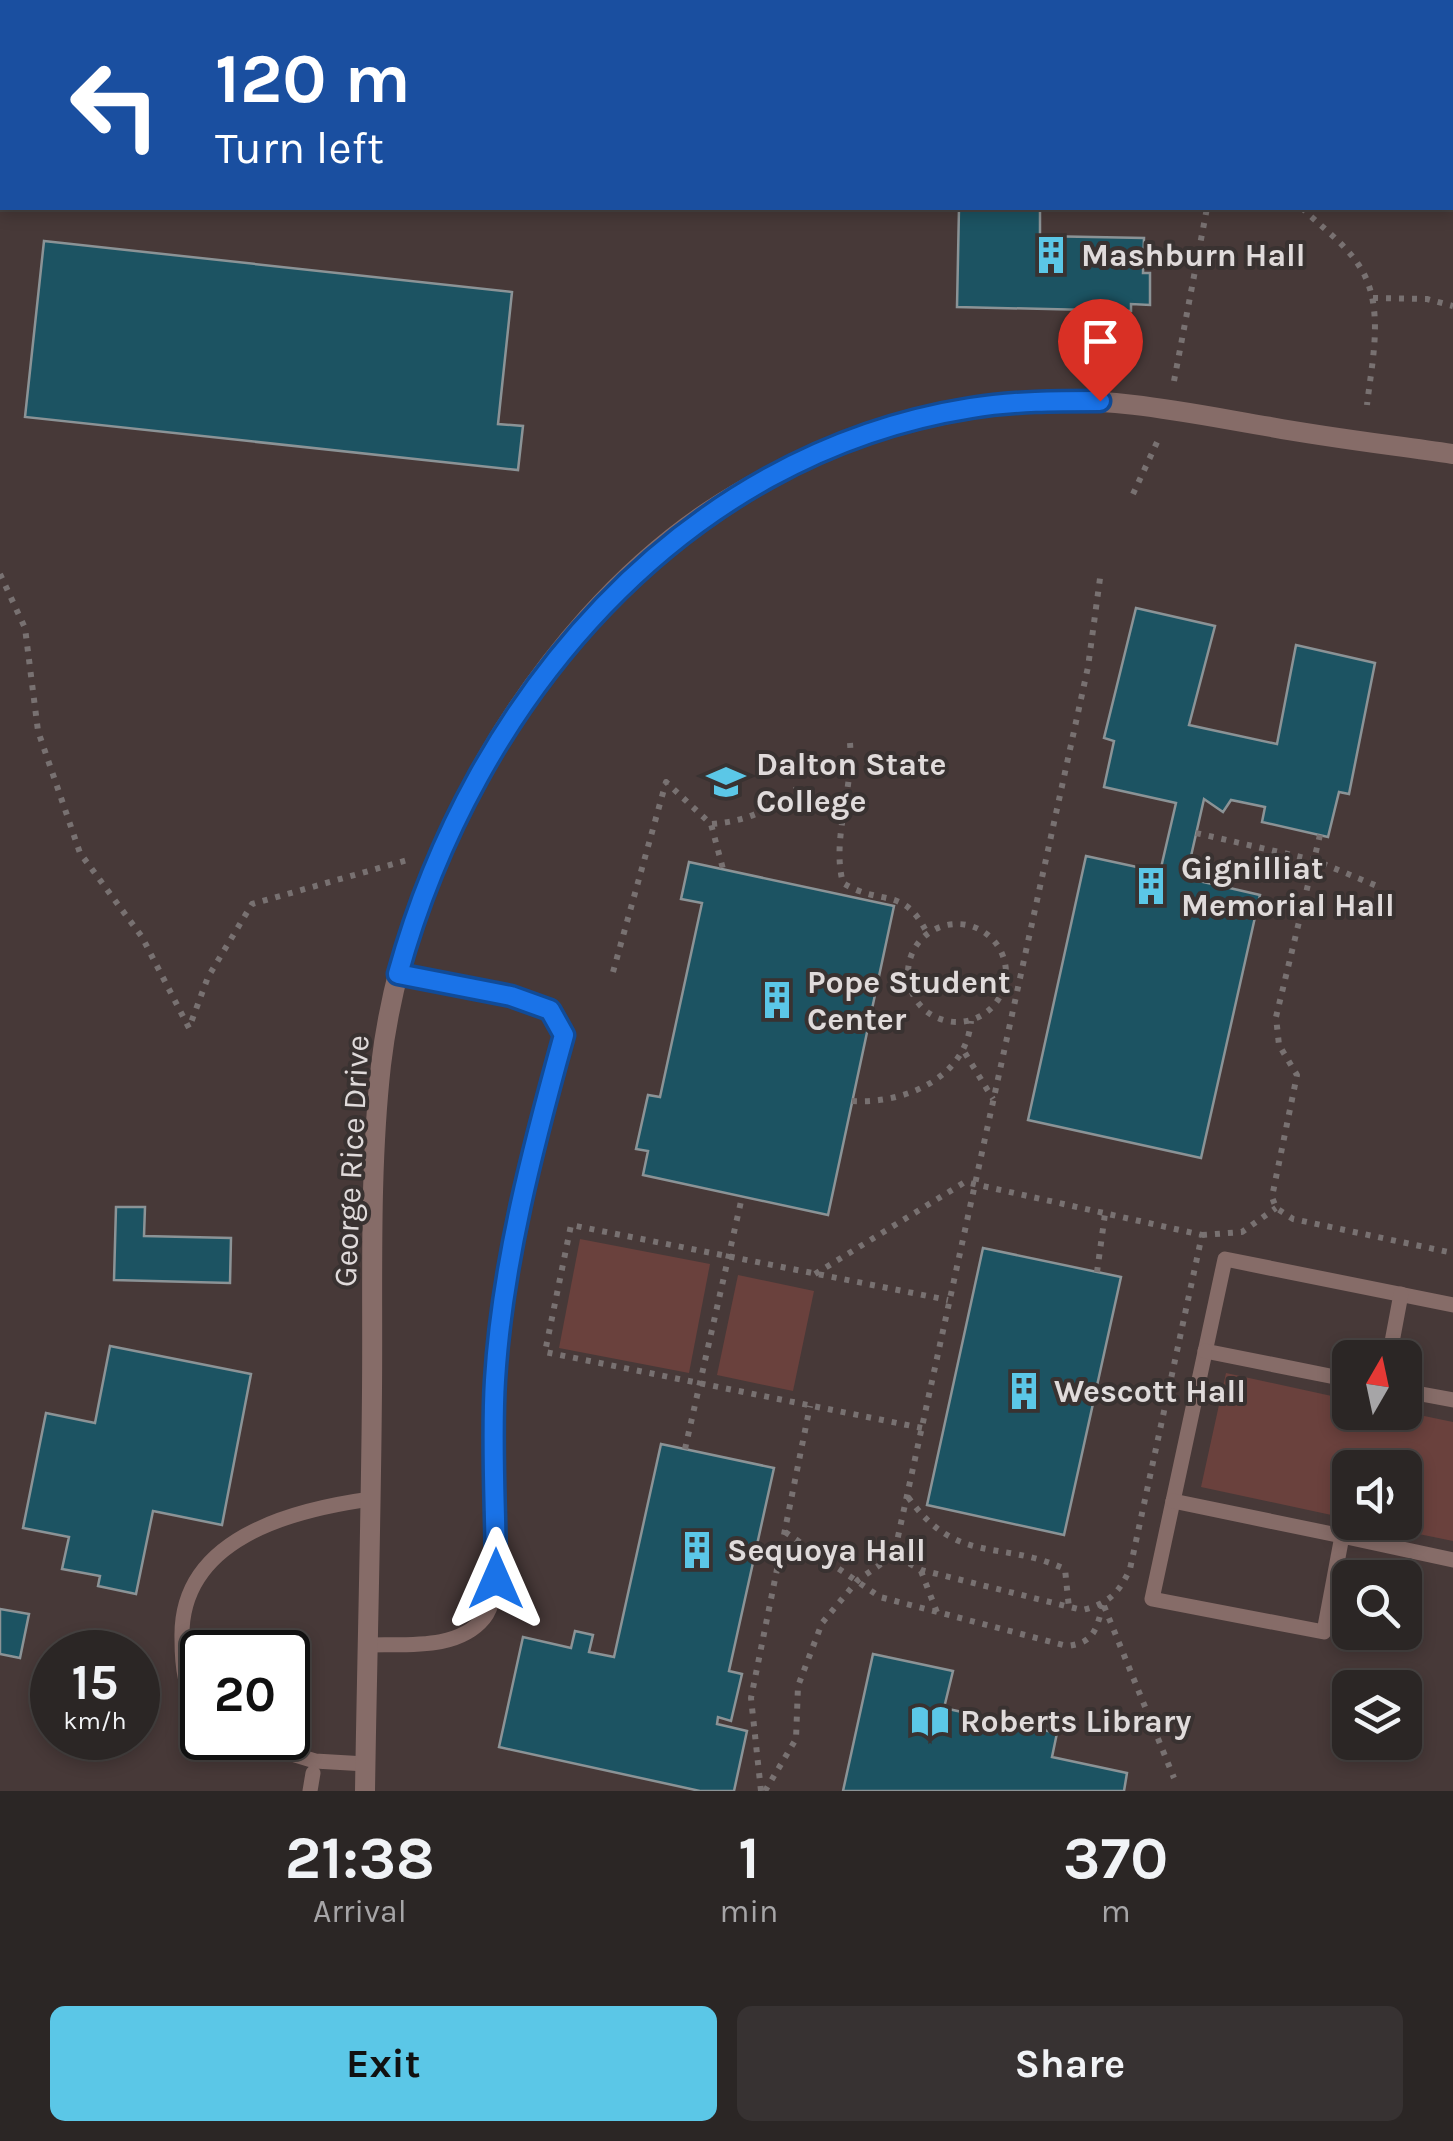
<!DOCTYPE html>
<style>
:root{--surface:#2b2625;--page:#373232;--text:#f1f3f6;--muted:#a6a5a7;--line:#474342;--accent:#5bc7e7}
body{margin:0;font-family:Karla,sans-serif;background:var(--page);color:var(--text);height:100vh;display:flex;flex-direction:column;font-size:38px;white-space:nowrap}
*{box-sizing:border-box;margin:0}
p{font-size:32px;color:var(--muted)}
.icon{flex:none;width:55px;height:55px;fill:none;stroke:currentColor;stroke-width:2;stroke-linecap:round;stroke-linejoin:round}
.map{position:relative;height:1791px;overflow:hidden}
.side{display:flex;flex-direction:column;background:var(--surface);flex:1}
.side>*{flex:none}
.hud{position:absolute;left:0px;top:0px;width:1455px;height:210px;box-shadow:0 5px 15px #0003,0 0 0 2px var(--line);background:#1a4fa0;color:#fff;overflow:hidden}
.needle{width:65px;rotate:9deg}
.tools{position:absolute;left:1332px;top:1340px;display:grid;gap:20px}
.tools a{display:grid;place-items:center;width:90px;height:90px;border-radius:15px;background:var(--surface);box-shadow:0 5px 15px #0003,0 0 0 2px var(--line);font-size:50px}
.speed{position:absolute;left:30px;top:1630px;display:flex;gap:20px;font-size:50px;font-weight:700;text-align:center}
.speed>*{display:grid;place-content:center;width:130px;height:130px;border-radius:50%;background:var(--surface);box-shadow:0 5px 15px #0003,0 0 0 2px var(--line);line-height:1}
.speed small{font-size:25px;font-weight:400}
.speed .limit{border:5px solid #111;border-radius:15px;background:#fff;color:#111}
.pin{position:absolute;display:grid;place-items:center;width:85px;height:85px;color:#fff;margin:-102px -42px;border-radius:50% 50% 50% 0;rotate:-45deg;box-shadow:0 0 10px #0007}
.pin .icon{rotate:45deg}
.me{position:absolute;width:110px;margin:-55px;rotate:0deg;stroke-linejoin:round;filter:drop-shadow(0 0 8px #0008)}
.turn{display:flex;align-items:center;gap:35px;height:210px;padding:0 50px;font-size:45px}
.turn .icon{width:130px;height:130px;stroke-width:2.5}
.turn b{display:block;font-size:70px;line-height:85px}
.eta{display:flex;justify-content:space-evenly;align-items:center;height:170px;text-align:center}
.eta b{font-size:60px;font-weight:700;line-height:70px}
.primary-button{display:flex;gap:20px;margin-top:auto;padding:20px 50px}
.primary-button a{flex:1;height:115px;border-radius:15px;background:var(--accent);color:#111;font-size:40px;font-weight:700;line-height:115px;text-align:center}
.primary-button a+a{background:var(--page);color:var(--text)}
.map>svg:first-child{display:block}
</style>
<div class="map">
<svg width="1453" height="1791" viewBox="0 0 1453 1791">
<rect width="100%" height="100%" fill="#393231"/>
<path fill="#473938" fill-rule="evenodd" d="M0 0H1453V1791H0ZM2 2H1452V208H2ZM1350 1358H1405V1412H1350ZM1350 1468H1405V1522H1350ZM1350 1578H1405V1632H1350ZM52 1652H138V1738H52ZM202 1652H288V1738H202ZM1350 1688H1405V1742H1350Z"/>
<g fill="#6a413d">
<path d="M580 1239 710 1264 689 1373 559 1348Z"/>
<path d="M738 1275 814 1291 793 1391 717 1375Z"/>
<path d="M1226 1373 1350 1400V1412H1405L1453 1422V1541L1365 1523 1405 1522V1468H1350V1519L1201 1487Z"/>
</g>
<g fill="#1c5362" stroke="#8b9396" stroke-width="2.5">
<path d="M319 0H407V2H320Z"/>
<path d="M962 0H1218L962 2Z"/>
<path d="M959 208H1040V236L1144 238 1143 273H1150V305L1131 304V311L957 307Z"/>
<path d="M44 241 512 292 498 424 523 426 518 470 25 417Z"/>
<path d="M1136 608 1215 626 1189 725 1277 744 1296 645 1375 663 1349 794 1339 792 1328 837 1262 822 1265 807 1231 800 1223 812 1204 799 1186 878 1260 895 1201 1158 1028 1120 1086 856 1160 872 1176 803 1104 787 1114 741 1104 738Z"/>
<path d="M689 862 894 906 828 1215 643 1175 648 1151 636 1149 648 1095 660 1097 702 903 681 899Z"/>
<path d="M116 1207H145L144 1236 231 1238 230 1283 114 1280Z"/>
<path d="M983 1248 1121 1277 1064 1535 927 1505Z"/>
<path d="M110 1346 251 1374 222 1525 153 1511 136 1594 98 1586 100 1576 62 1569 69 1537 23 1528 46 1413 95 1423Z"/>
<path d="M661 1444 774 1468 729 1671 742 1674 731 1721 718 1717 717 1724 747 1731 734 1791H700L499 1747 523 1637 571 1648 575 1631 593 1635 589 1652 614 1657Z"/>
<path d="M0 1609 29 1614 20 1658 0 1654Z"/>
<path d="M873 1654 953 1671 944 1708 1057 1733 1052 1757 1127 1773 1124 1791H843Z"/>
</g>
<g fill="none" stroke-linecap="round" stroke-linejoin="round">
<g stroke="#787171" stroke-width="6" stroke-dasharray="5 8" stroke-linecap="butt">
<path d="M1247 2V0"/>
<path d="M1302 208C1319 225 1344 243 1358 264 1386 304 1372 360 1367 405"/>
<path d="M1373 298 1427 299 1453 306"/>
<path d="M1174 381 1207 208"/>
<path d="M1133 494 1159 438"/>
<path d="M0 574 25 628 38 731 80 853 142 937 189 1028 208 977 252 904 411 859"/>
<path d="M850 743C854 789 831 838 843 883 882 907 903 885 927 933"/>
<path d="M712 824C747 821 768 811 796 789"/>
<path d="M1196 833 1314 860 1382 888"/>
<path d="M1320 835 1276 1017 1279 1045 1297 1075 1272 1197 1276 1208 1293 1219 1453 1253"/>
<circle cx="957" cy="973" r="49"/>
<path d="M613 972 666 782 711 824 723 869"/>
<path d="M965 1053 993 1099"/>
<path d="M852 1101C905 1104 966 1078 971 1021"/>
<path d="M1202 1235 1242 1232 1276 1208"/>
<path d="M1097 1272 1105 1214"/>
<path d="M815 1274 965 1182 1202 1235 1130 1569C1119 1593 1108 1604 1082 1610L921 1570 894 1555"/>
<path d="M922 1428 545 1352 571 1225 948 1300"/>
<path d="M685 1449 742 1197"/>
<path d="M908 1497C957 1566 999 1539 1065 1569L1069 1608"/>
<path d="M785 1532 880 1597 1067 1646C1094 1643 1096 1630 1103 1605"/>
<path d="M921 1571 938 1615"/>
<path d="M1104 1606 1174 1778"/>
<path d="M761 1791 751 1698 810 1406"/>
<path d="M765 1791 796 1739 798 1686 822 1623 858 1580 894 1555 1088 667 1101 571"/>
</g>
<g stroke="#866c68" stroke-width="15">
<path d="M1453 1305 1225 1259 1152 1599 1324 1632 1342 1536 1453 1560"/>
<path d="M1205 1351 1350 1380"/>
<path d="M1389 1358 1401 1294"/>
<path d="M1405 1391 1453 1400"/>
<path d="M1173 1501 1342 1536"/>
<path d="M370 1645C408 1644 458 1650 484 1618 508 1588 496 1485 495 1445 494 1306 527 1168 564 1035L549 1010 511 996 399 974"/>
<path d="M202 1711C184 1691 182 1665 182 1639 179 1539 290 1510 371 1499"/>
<path d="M240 1738 315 1761 366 1764"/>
<path d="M310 1791 313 1773"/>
</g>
<g stroke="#866c68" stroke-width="20">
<path d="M146 0V2"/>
<path d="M868 2V0"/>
<path d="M365 1791C367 1657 371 1524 372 1390 373 1283 369 1172 381 1065 405 859 535 628 709 511 806 447 919 411 1034 402 1114 396 1193 414 1271 427 1331 438 1392 445 1453 454"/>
</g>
</g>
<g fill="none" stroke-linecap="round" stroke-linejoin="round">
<g stroke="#114b97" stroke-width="25">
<path id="route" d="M496 1579C496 1513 491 1445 495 1380 502 1264 533 1147 564 1035L550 1010 511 996 398 974C473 701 680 454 971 408 1014 401 1057 401 1100 401"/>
</g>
<use href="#route" stroke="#1a73e8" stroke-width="18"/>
</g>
<defs>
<g id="building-bare" transform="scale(3)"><path d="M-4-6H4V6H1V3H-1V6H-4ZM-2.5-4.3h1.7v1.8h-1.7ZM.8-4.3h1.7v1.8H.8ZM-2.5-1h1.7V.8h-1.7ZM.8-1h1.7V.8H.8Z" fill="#5bc7e7" stroke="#393231" stroke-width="2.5" paint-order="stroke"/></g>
<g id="university-bare" transform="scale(3)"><path d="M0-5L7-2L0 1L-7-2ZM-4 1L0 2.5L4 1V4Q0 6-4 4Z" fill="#5bc7e7" stroke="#393231" stroke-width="2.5" paint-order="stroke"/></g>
<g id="library-bare" transform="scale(3)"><path d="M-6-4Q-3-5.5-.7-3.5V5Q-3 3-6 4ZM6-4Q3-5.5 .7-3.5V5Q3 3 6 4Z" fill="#5bc7e7" stroke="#393231" stroke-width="2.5" paint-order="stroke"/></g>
</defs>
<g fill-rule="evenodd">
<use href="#building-bare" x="1051" y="255"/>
<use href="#university-bare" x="726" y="782"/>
<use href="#building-bare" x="1151" y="886"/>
<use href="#building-bare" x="777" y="1000"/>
<use href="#building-bare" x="1024" y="1391"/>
<use href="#building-bare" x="697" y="1550"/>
<use href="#library-bare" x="930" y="1721"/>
</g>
<g text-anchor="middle" stroke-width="8" stroke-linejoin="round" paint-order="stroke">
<g font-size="32" font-weight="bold" fill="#e0dbdb" stroke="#393231" text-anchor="start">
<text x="1081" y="266">Mashburn Hall</text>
<text x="756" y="775">Dalton State<tspan x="756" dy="37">College</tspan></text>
<text x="1181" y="879">Gignilliat<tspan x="1181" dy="37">Memorial Hall</tspan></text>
<text x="807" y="993">Pope Student<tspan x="807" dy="37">Center</tspan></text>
<text x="1054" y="1402">Wescott Hall</text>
<text x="727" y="1561">Sequoya Hall</text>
<text x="960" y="1732">Roberts Library</text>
</g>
<g font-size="32" fill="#e0dbdb" stroke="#393231">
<text transform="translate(351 1161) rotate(-87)" y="11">George Rice Drive</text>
</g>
</g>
</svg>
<div class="tools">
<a><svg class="needle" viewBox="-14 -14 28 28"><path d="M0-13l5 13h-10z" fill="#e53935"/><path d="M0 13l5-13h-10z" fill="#a6a5a7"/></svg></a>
<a><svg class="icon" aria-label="sound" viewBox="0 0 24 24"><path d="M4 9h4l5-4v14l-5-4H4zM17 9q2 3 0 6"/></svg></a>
<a><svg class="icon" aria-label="search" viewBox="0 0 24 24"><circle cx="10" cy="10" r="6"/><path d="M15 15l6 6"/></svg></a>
<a><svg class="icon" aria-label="layers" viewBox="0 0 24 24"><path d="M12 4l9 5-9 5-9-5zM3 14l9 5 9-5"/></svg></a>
</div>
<div class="speed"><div>15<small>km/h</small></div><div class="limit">20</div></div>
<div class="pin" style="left:1100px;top:401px;background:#d93025"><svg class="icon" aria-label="arrive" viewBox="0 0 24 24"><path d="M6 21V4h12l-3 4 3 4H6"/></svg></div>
<svg class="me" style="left:496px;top:1579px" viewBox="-20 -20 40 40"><path d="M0-17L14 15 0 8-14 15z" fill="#1a73e8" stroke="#fff" stroke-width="4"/></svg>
<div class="hud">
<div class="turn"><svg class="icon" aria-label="left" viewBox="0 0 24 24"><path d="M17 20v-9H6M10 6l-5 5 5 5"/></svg><div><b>120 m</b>Turn left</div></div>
</div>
</div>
<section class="side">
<div class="eta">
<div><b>21:38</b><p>Arrival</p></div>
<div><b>1</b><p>min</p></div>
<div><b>370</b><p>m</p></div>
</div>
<div class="primary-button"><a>Exit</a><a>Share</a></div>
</section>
